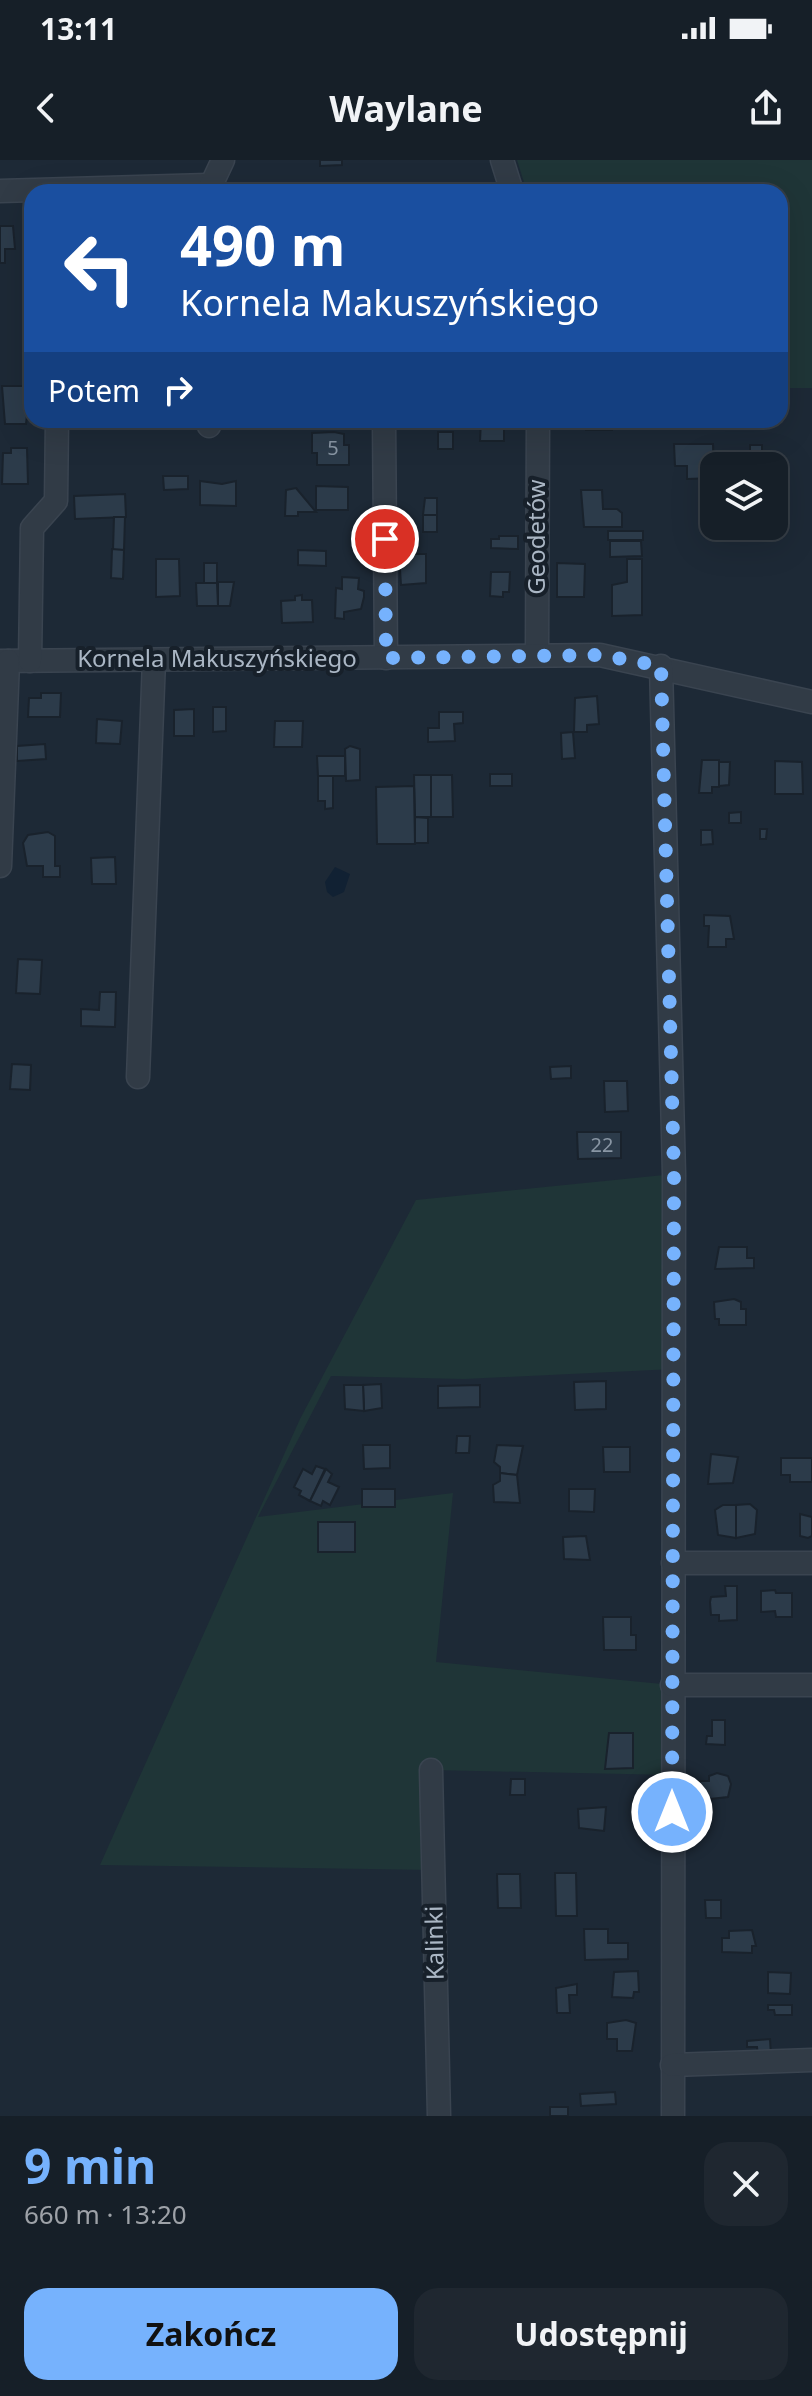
<!DOCTYPE html>
<html lang="pl">
<meta charset="utf-8">
<style>
:root{--surface:#161f28;--page:#1f2730;--text:#f1f3f6;--muted:#9ea2a8;--line:#353d45;--accent:#76b2fd}
body{margin:0;font-family:"Noto Sans",sans-serif;background:var(--page);color:var(--text);height:100vh;display:flex;flex-direction:column;font-size:30px;white-space:nowrap}
*{box-sizing:border-box;margin:0}
p{font-size:26px;color:var(--muted)}
.icon{flex:none;width:44px;height:44px;fill:none;stroke:currentColor;stroke-width:2;stroke-linecap:round;stroke-linejoin:round}
.map{position:relative;height:1956px;overflow:hidden}
.drawer{display:flex;flex-direction:column;background:var(--surface);flex:1}
.drawer>*{flex:none}
.hud{position:absolute;left:24px;top:24px;width:764px;height:244px;border-radius:24px;box-shadow:0 8px 32px #0002,0 0 0 2px var(--line);background:#1a4fa0;color:#fff;overflow:hidden}
.buttons{position:absolute;left:700px;top:292px;display:grid;gap:16px}
.buttons a{display:grid;place-items:center;width:88px;height:88px;border-radius:16px;background:var(--surface);box-shadow:0 8px 32px #0002,0 0 0 2px var(--line);font-size:40px}
.pin{position:absolute;display:grid;place-items:center;width:68px;height:68px;color:#fff;margin:-34px;border:4px solid #fff;border-radius:50%;box-shadow:0 2px 8px #0007}
.me{position:absolute;width:88px;margin:-44px;rotate:0deg;stroke-linejoin:round;filter:drop-shadow(0 0 6px #0008)}
.turn{display:flex;align-items:center;gap:28px;height:168px;padding:0 24px;font-size:36px}
.turn .icon{width:104px;height:104px;stroke-width:2.5}
.turn b{display:block;font-size:56px;line-height:68px}
.then{display:flex;align-items:center;height:76px;padding:0 24px;background:#0003;gap:16px;font-size:30px}
.round{display:grid;place-items:center;flex:none;width:84px;height:84px;border-radius:24px;background:var(--page)}
.head{display:flex;align-items:center;justify-content:space-between;height:136px;padding:0 24px}
h1{font-size:48px;font-weight:700;line-height:60px;color:var(--accent)}
.button{display:flex;gap:16px;margin-top:auto;padding:16px 24px}
.button a{flex:1;height:92px;border-radius:24px;background:var(--accent);color:#111;font-size:32px;font-weight:700;line-height:92px;text-align:center}
.button a+a{background:var(--page);color:var(--text)}
.status{display:flex;justify-content:space-between;align-items:center;height:56px;padding:0 40px;background:var(--surface);direction:ltr}
.status svg{height:22px;fill:currentColor}
header{display:flex;justify-content:space-between;align-items:center;height:104px;padding:0 24px;background:var(--surface);font-size:36px;font-weight:700}
.map>svg:first-child{display:block}
</style>
<div class="status"><b>13:11</b><svg viewBox="0 0 49 12"><path d="M0 12V9h3v3zM5 12V6h3v6zM10 12V3h3v9zM15 12V0h3v12zM26 1h20v11H26zM47 4h2v5h-2z"/></svg></div>
<header><svg class="icon" aria-label="back" viewBox="0 0 24 24"><path d="M15 5l-7 7 7 7"/></svg>Waylane<svg class="icon" aria-label="share" viewBox="0 0 24 24"><path d="M12 15V3M7 8l5-5 5 5M5 13v7h14v-7"/></svg></header>
<div class="map">
<svg width="812" height="1956" viewBox="0 0 812 1956">
<rect width="100%" height="100%" fill="#1d2936"/>
<g fill="#1f3537">
<path d="M517 0H812V228H780V32H527Z"/>
<path d="M674 1014V1209L464 1219 331 1216 258 1357 453 1333 436 1502 672 1525V1615L431 1610 433 1710 100 1705 300 1259 416 1040Z"/>
</g>
<path fill="#112133" d="M335 707 350 714 344 732 333 737 327 732 325 722Z"/>
<g fill="#2c3b4a" stroke="#19222c" stroke-width="2">
<path d="M320 0H342V5L320 6Z"/>
<path d="M0 66H13L15 89H5V103H0Z"/>
<path d="M2 226H30L26 264H5Z"/>
<path d="M481 260H504V281H480Z"/>
<rect x="586" y="260" width="26" height="10"/>
<path d="M334 272 344 274V285H349V305H317V293H312V273Z"/>
<rect x="438" y="272" width="15" height="17"/>
<path d="M674 284H713L714 318 687 319V306H675Z"/>
<path d="M750 285H762V302L750 303Z"/>
<path d="M11 288H27L28 324H2L3 293H11Z"/>
<path d="M163 316H188V329L164 330Z"/>
<path d="M200 321 222 324 236 321V346L200 345Z"/>
<path d="M316 326 348 327V350H316Z"/>
<path d="M296 328 316 352H298V356H285L286 330Z"/>
<path d="M581 330H602L603 349H617L622 353V367H584Z"/>
<path d="M125 334 126 357 75 359 74 336Z"/>
<path d="M425 338H437V355H423Z"/>
<rect x="423" y="355" width="14" height="17"/>
<path d="M114 357H125L124 390H113Z"/>
<rect x="608" y="371" width="35" height="9"/>
<path d="M499 376H518V389L491 388V379H499Z"/>
<path d="M610 381H641L642 396 610 397Z"/>
<path d="M112 389 124 390 123 419 111 418Z"/>
<path d="M298 390 326 391V406L298 405Z"/>
<path d="M399 394H426V423L401 425Z"/>
<path d="M156 399H179L180 436 156 437Z"/>
<path d="M627 399H642V455L612 456V425L627 422Z"/>
<rect x="204" y="403" width="13" height="20"/>
<path d="M557 403 585 404 584 437H557Z"/>
<path d="M491 412H510L509 432H503V437L490 436Z"/>
<path d="M342 417 359 418 358 429 364 431V437L361 449 344 452V459L335 458 336 428 342 429Z"/>
<path d="M218 422H234L230 446H218Z"/>
<path d="M196 423H217L218 446H197Z"/>
<path d="M302 435V440H312L313 462 282 463 281 441 295 440V436Z"/>
<path d="M41 533H61L60 557H28L29 538H41Z"/>
<path d="M597 536 599 564 587 565V572H574L575 538Z"/>
<path d="M213 547H226V571L213 572Z"/>
<path d="M194 549V576H174V550Z"/>
<path d="M439 552H463V563L454 564 455 581 428 582V568H439Z"/>
<path d="M97 559 122 561 120 584 96 583Z"/>
<path d="M275 561H303L302 587H274Z"/>
<path d="M573 572 575 598 562 599 561 573Z"/>
<path d="M45 584 46 599 17 601V586Z"/>
<path d="M350 586 360 589V620L346 621 345 589Z"/>
<path d="M317 596H345V616H318Z"/>
<path d="M702 600H719V627H712V633H699Z"/>
<path d="M775 601 802 602 803 634H775Z"/>
<path d="M719 602H730L729 625 719 626Z"/>
<rect x="490" y="614" width="22" height="12"/>
<path d="M414 615H431V657H415Z"/>
<path d="M431 615H452L453 657H431Z"/>
<path d="M318 616H333V648L325 649V641H318Z"/>
<path d="M414 626 415 684H377L376 627Z"/>
<path d="M741 652V663H729V653Z"/>
<path d="M415 657 428 658V683H415Z"/>
<path d="M760 669H767L766 679H760Z"/>
<path d="M701 670H712L713 684 701 685Z"/>
<path d="M48 672 55 676V706H60V717H43V706H27L23 683 28 675Z"/>
<path d="M115 697 116 724H92L91 698Z"/>
<path d="M704 755 730 756 734 779H726V787H708L709 766H704Z"/>
<path d="M18 799 42 800 40 834 16 833Z"/>
<path d="M100 832H116L115 867 81 866V849L99 850Z"/>
<path d="M12 904 31 905 30 930 10 929Z"/>
<path d="M571 906V918L551 919 550 907Z"/>
<path d="M604 921H627L628 951 605 952Z"/>
<path d="M577 972H621V998L578 999Z"/>
<path d="M719 1087H747V1098H754V1108L715 1109Z"/>
<path d="M734 1139 741 1142V1149H746V1165H719V1159H715L714 1142Z"/>
<path d="M606 1221V1249L575 1250 574 1222Z"/>
<path d="M381 1224 382 1248 364 1251 363 1225Z"/>
<path d="M344 1225H363L364 1251 345 1249Z"/>
<path d="M480 1225V1247L438 1248V1226Z"/>
<path d="M457 1276H470L469 1293H456Z"/>
<path d="M363 1285H390V1308L364 1309Z"/>
<path d="M497 1285 523 1286 517 1315 500 1313V1307L494 1302Z"/>
<path d="M603 1287H630V1312H604Z"/>
<path d="M711 1294 738 1297 733 1323 708 1324Z"/>
<path d="M781 1298H812V1322H790V1315H781Z"/>
<path d="M316 1306 325 1309 310 1341 299 1335 301 1331 294 1327 303 1309 312 1314Z"/>
<path d="M326 1309 332 1314 328 1322 339 1327 330 1345 323 1341 321 1346 310 1341Z"/>
<path d="M500 1313 517 1315 520 1343 494 1342 493 1325 500 1321Z"/>
<rect x="362" y="1329" width="33" height="18"/>
<path d="M569 1329H595L594 1352 569 1351Z"/>
<path d="M750 1344 757 1350 755 1374 736 1378V1345Z"/>
<path d="M723 1345H736V1378L718 1375 715 1350Z"/>
<path d="M800 1354 812 1357V1376L808 1378 800 1376Z"/>
<rect x="318" y="1362" width="37" height="30"/>
<path d="M586 1376 590 1400 564 1399 563 1377Z"/>
<path d="M725 1426H737V1460L719 1461V1455H711L710 1442 711 1437 726 1436Z"/>
<path d="M775 1430 776 1433H792V1457H776L775 1451 761 1452V1431Z"/>
<path d="M603 1457H631V1475H636V1490H604Z"/>
<path d="M712 1560H725V1585L706 1584 707 1576H712Z"/>
<path d="M609 1573H633V1608L605 1609Z"/>
<path d="M717 1613 728 1616 731 1624 728 1637 701 1640 700 1621H709V1616Z"/>
<path d="M511 1619H525V1635H510Z"/>
<path d="M606 1647 604 1671 579 1668 578 1649Z"/>
<path d="M555 1713H576L577 1756H556Z"/>
<path d="M497 1714H520L521 1748H498Z"/>
<path d="M705 1740H721V1758H706Z"/>
<path d="M584 1769H608V1783H628V1799L585 1800Z"/>
<path d="M752 1770 756 1786H752V1793L722 1792V1778H729V1771Z"/>
<path d="M638 1811 639 1832H634L633 1838 612 1837 614 1812Z"/>
<path d="M768 1812 791 1813 790 1834 768 1833Z"/>
<path d="M577 1824V1835H569L570 1853H557L556 1828Z"/>
<path d="M768 1845H792V1855H775L774 1850H768Z"/>
<path d="M626 1860 636 1863 632 1891H617V1879H607V1863Z"/>
<path d="M770 1879 771 1896H758L757 1887H747V1881Z"/>
<path d="M615 1932 616 1944 581 1946 580 1934Z"/>
<rect x="550" y="1947" width="18" height="9"/>
</g>
<g fill="none" stroke-linecap="round" stroke-linejoin="round">
<g stroke="#3a4450" stroke-width="25">
<g id="minor">
<path d="M502 0 512 32"/>
<path d="M0 31 208 25"/>
<path d="M208 32 223 0"/>
<path d="M209 260V266"/>
<path d="M384 260 386 498"/>
<path d="M537 494 538 260"/>
<path d="M0 501 600 495 812 542"/>
<path d="M30 501 32 368 56 341 57 260"/>
<path d="M661 506 674 1014 673 1956"/>
<path d="M0 706 8 501"/>
<path d="M138 917 154 500"/>
<path d="M673 1403H812"/>
<path d="M672 1525H812"/>
<path d="M431 1610 439 1956"/>
<path d="M672 1905 812 1900"/>
</g>
</g>
<use href="#minor" stroke="#313b46" stroke-width="22"/>
</g>
<g fill="none" stroke-linecap="round" stroke-linejoin="round">
<path stroke="#76b2fd" stroke-width="14" stroke-dasharray="0 25.2" d="M385 379 386 498 600 495 661 506 674 1014 672 1652"/>
</g>
<g text-anchor="middle" stroke-width="8" stroke-linejoin="round" paint-order="stroke">
<g font-size="20" fill="#8996a4">
<text x="333" y="295">5</text>
<text x="602" y="992">22</text>
</g>
<g font-size="24" fill="#aab6c4" stroke="#17202a">
<text transform="translate(537 377) rotate(-90)" y="8">Geodetów</text>
<text x="217" y="507">Kornela Makuszyńskiego</text>
<text transform="translate(435 1783) rotate(-91)" y="8">Kalinki</text>
</g>
</g>
</svg>
<div class="buttons">
<a><svg class="icon" aria-label="layers" viewBox="0 0 24 24"><path d="M12 4l9 5-9 5-9-5zM3 14l9 5 9-5"/></svg></a>
</div>
<div class="pin" style="left:385px;top:379px;background:#d93025"><svg class="icon" aria-label="arrive" viewBox="0 0 24 24"><path d="M6 21V4h12l-3 4 3 4H6"/></svg></div>
<svg class="me" style="left:672px;top:1652px" viewBox="-20 -20 40 40"><circle r="17" fill="#76b2fd" stroke="#fff" stroke-width="3"/><path d="M0-11L8 9 0 5-8 9z" fill="#fff"/></svg>
<div class="hud">
<div class="turn"><svg class="icon" aria-label="left" viewBox="0 0 24 24"><path d="M17 20v-9H6M10 6l-5 5 5 5"/></svg><div><b>490 m</b>Kornela Makuszyńskiego</div></div>
<div class="then">Potem<svg class="icon" aria-label="right" viewBox="0 0 24 24"><path d="M7 20v-9h11M14 6l5 5-5 5"/></svg></div>
</div>
</div>
<section class="drawer">
<div class="head"><div><h1>9 min</h1><p>660 m · 13:20</p></div><a class="round"><svg class="icon" aria-label="close" viewBox="0 0 24 24"><path d="M6 6l12 12M18 6L6 18"/></svg></a></div>
<div class="button"><a>Zakończ</a><a>Udostępnij</a></div>
</section>
